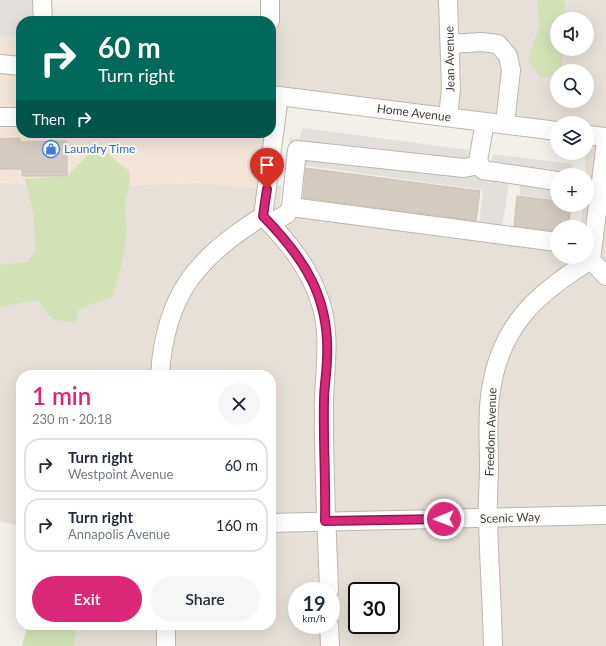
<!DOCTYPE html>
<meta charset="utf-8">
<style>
:root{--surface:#fff;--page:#f6f6f7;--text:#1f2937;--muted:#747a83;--line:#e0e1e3;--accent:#db2777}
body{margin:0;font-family:Lato,sans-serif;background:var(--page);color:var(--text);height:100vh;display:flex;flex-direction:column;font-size:15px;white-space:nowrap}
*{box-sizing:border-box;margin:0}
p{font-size:13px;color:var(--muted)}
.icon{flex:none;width:22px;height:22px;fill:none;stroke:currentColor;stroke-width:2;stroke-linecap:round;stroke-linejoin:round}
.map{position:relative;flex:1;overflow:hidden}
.drawer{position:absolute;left:16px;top:370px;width:260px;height:260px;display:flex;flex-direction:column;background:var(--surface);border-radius:16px;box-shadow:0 4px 16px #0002}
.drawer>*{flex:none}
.banner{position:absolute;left:16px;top:16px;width:260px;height:122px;border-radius:16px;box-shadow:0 4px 16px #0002;background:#00695c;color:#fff;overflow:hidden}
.fabs{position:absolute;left:550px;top:12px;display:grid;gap:8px}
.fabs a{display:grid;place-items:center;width:44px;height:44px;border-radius:50%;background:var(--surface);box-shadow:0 4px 16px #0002;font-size:20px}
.speed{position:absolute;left:288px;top:582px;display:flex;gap:8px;font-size:20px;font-weight:700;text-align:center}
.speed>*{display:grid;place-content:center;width:52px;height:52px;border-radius:50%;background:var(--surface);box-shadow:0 4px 16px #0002;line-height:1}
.speed small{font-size:10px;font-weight:400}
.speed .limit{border:2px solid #111;border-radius:6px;background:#fff;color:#111}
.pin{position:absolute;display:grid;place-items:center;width:34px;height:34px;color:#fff;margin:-41px -17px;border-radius:50% 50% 50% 0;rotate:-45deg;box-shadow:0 0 4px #0007}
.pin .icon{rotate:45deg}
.me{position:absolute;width:44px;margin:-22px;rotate:269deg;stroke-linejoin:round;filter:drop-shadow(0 0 3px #0008)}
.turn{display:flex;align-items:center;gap:14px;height:84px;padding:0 16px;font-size:18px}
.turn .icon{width:52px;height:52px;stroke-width:2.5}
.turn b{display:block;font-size:28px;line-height:34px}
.then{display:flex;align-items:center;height:38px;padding:0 16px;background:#0003;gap:8px;font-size:15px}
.round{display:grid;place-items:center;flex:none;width:42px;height:42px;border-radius:21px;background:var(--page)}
.headline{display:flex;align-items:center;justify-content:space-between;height:68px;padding:0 16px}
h1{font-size:24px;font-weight:600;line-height:30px;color:var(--accent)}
.cta{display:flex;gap:8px;margin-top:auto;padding:8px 16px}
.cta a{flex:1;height:46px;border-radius:24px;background:var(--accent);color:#fff;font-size:16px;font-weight:600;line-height:46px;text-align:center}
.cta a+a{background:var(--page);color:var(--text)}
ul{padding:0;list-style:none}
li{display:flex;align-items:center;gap:12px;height:54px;margin:0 8px 6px;padding:0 8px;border:2px solid var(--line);border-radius:16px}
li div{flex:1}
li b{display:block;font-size:15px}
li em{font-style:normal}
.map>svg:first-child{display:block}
</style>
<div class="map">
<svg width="606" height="646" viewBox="0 0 606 646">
<rect width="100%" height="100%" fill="#f3efe9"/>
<path fill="#e6e0d8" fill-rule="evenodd" d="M270 0H606V646H22L28 625H271V375H21V527L0 521V183L120 186 196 183 267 189 282 185 279 207 557 249V257H587V227H580L583 205H587V175L585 168 588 137 587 123H557L271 95ZM557 19H587V49H557ZM557 71H587V101H557ZM297 591H331V625H297ZM357 591H391V625H357Z"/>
<path fill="#f2e4d7" d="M0 0H52L53 21H21V133H271L267 189 196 183 120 186 0 183Z"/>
<g fill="#d2e2b6">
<path d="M537 0H565L564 19H557V49H563L561 71H557V75L541 78 528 60 539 26Z"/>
<path d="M91 152 108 154 129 171 130 182 125 204 127 232 121 267 112 297 79 309 75 322C50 321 52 320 38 300L0 307V265L28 262 36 250 33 212 25 179 67 176Z"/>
<path d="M28 625H77L74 646H22Z"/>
</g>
<g fill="#e2dfdd">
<path d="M0 0H32L33 21H21L14 37 0 35Z"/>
<path d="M303 128 469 150 468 159 472 158 489 160 488 163H491L493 154 572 164 573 175H557V200L520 195V185L509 184 502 228 479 223 483 190 300 165 295 201 303 217 283 221 281 208 290 138 299 139Z"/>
</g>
<g fill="#d3cac0" stroke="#cdc1b4">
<path d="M20 138V142L67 141V176H22V169H0V139Z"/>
<path d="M306 168 480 191 476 221 303 198Z"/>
<path d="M517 196 557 201V205H571L568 227H557V231L514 226Z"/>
</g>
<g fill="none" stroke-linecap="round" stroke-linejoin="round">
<g stroke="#bdb6ad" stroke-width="20">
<g id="minor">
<path d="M42 0 43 21"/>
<path d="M270 0V21"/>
<path d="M450 44 481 42 498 44 508 56 511 70 505 124"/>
<path d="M0 64 21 66"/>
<path d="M271 95 557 131"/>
<path d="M0 117H21"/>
<path d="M448 117 451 89 448 0"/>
<path d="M485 122 478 161 483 170 557 181"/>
<path d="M587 135 606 137"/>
<path d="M606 142 591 260 606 276"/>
<path d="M291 207 557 242"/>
<path d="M263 216C288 242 309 267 320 301 331 334 325 366 324 400 323 464 327 527 329 591"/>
<path d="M270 223 287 214 291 207 297 150 464 168 480 165"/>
<path d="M160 375C165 294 197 258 263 216L279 96"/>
<path d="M271 523 606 515"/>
<path d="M166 625V646"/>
<path d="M329 625 330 646"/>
<path d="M493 646C492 603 489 561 488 519 487 502 489 484 489 467 489 444 487 420 490 397 498 328 535 294 591 260"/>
</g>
</g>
<use href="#minor" stroke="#fff" stroke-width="18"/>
</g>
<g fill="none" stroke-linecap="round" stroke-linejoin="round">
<g stroke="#8e194d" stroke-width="10">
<path id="route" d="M267 189 263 216C304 258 330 297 327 358 327 372 324 386 324 400 323 440 326 481 325 521L444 519"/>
</g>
<use href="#route" stroke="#db2777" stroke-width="7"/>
</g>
<defs>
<g id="shop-ring" transform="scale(0.9)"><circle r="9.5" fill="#fff" stroke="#3f7fe0" stroke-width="1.5"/><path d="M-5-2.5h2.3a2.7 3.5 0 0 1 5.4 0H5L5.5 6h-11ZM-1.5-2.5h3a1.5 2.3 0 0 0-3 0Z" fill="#3f7fe0"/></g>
</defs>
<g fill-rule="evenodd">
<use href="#shop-ring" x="51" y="149"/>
</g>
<g text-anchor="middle" stroke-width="4" stroke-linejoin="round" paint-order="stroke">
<g font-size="12" fill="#453f38" stroke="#fff">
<text transform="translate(450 59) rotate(-91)" y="4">Jean Avenue</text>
<text transform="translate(414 113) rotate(7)" y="4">Home Avenue</text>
<text transform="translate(491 432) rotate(-88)" y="4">Freedom Avenue</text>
<text transform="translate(510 518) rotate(-2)" y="4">Scenic Way</text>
</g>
<g font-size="12" fill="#366cbe" stroke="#fff" text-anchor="start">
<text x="64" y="153">Laundry Time</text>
</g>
</g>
</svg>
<div class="fabs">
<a><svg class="icon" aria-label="sound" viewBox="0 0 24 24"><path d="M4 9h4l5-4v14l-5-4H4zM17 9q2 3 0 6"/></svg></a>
<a><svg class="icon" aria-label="search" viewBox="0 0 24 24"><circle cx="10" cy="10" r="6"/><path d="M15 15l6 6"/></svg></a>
<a><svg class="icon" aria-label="layers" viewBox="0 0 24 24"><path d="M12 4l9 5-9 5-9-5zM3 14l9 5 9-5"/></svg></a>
<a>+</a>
<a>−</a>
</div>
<div class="speed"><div>19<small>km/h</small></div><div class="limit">30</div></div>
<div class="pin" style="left:267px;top:189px;background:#d93025"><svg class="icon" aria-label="arrive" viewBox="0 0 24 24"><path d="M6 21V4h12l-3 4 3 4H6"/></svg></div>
<svg class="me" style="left:444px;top:519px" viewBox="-20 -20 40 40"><circle r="17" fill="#db2777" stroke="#fff" stroke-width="3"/><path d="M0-11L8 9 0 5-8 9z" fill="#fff"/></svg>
<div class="banner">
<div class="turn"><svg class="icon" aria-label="right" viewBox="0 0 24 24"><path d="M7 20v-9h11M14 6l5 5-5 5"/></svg><div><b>60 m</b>Turn right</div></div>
<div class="then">Then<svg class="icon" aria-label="right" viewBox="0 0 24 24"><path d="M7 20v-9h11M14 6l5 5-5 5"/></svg></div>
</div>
<section class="drawer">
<div class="headline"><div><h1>1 min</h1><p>230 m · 20:18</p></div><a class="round"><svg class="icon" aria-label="close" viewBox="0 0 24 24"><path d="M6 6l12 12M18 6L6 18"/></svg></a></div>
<ul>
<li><svg class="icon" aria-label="right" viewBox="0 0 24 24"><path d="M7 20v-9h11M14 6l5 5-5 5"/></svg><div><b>Turn right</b><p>Westpoint Avenue</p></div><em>60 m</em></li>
<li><svg class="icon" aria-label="right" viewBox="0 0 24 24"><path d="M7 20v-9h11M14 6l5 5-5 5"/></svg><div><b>Turn right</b><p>Annapolis Avenue</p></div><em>160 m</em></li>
</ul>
<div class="cta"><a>Exit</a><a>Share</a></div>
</section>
</div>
